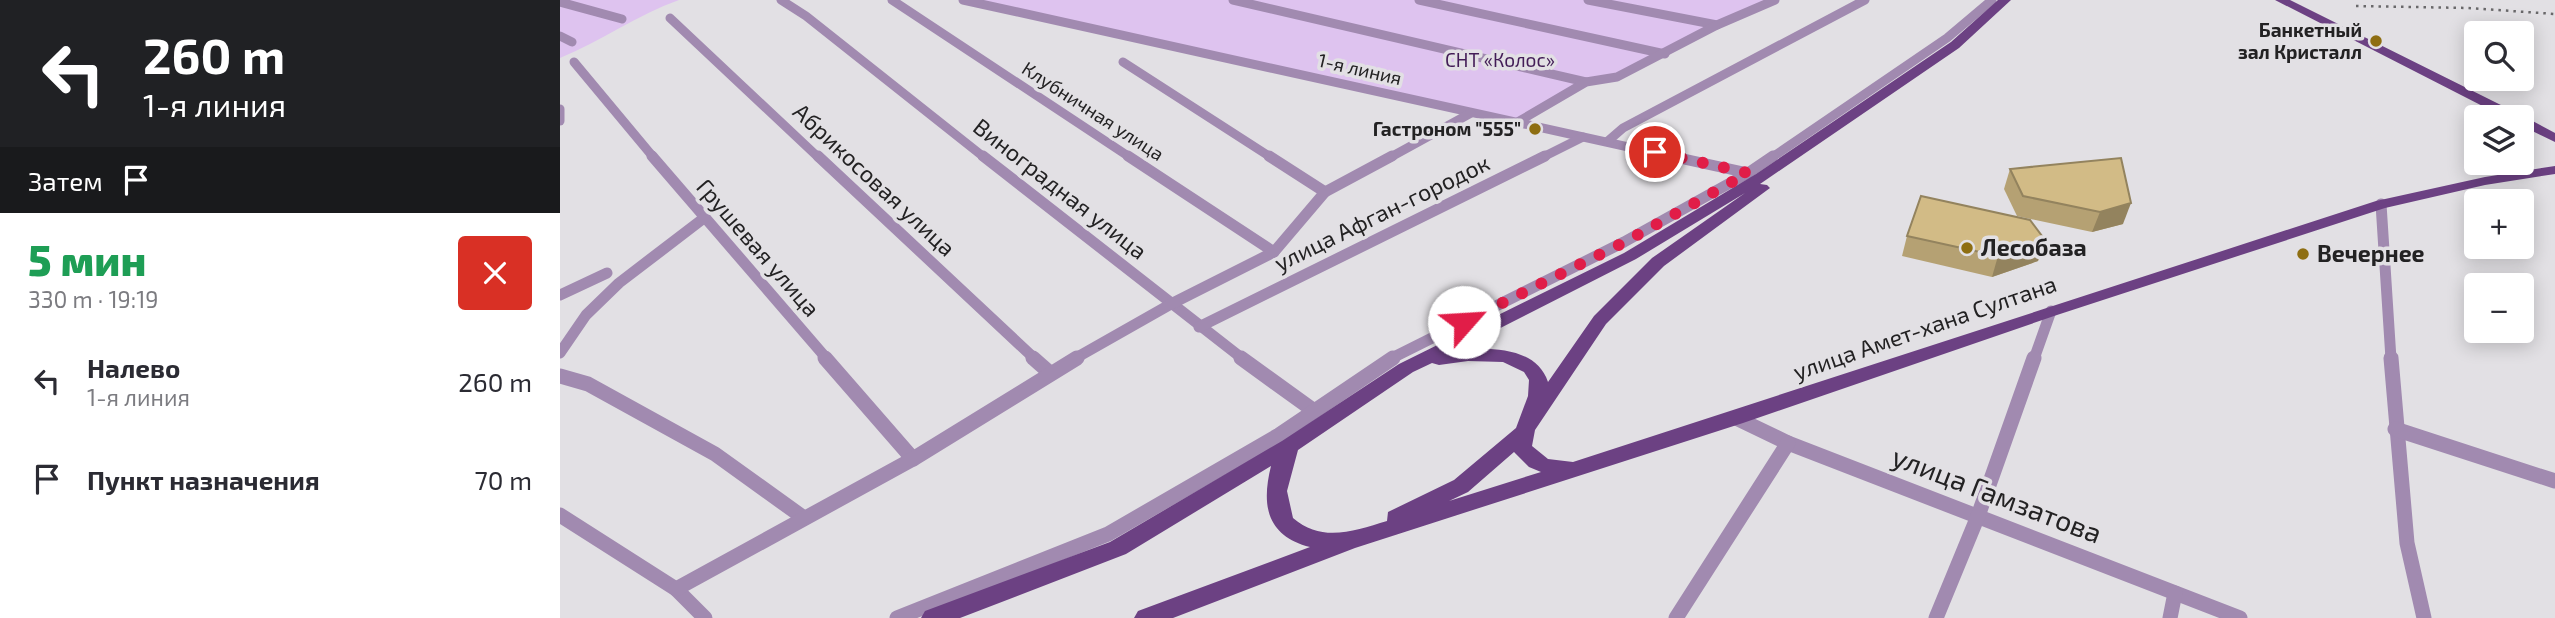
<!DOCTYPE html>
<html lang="ru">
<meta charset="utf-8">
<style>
:root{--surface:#fff;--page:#f2f2f3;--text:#2b2b33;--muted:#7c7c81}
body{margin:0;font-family:"Exo 2",sans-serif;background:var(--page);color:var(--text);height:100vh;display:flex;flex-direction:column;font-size:26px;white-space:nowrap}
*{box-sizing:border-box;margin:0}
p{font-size:23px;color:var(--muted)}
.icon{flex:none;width:38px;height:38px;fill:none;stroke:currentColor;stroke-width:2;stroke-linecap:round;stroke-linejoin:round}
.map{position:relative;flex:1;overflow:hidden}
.side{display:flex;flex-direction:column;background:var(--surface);width:560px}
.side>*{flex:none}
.hud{background:#202124;color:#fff;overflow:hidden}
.tools{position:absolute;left:1904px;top:21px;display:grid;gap:14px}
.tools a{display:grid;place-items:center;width:70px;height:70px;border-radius:7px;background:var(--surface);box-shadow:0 4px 18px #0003;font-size:35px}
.pin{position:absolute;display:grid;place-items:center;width:60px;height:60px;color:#fff;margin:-30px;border:4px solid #fff;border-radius:50%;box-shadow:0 2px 7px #0007}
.me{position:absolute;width:77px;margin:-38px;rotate:64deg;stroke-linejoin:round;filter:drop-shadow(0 0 5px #0008)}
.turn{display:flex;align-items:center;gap:24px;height:147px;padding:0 28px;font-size:32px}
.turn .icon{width:91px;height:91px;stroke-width:2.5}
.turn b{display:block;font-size:49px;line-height:60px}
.then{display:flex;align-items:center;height:66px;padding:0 28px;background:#0003;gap:14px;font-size:26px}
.round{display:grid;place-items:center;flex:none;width:74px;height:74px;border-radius:7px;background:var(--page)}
.summary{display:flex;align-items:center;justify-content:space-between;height:119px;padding:0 28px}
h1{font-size:42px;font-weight:800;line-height:52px;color:#1e9e55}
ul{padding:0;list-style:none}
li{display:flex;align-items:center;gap:21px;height:98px;padding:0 28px}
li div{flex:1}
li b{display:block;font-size:26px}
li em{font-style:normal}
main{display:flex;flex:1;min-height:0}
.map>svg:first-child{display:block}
</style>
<main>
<section class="side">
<div class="hud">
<div class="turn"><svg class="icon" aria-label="left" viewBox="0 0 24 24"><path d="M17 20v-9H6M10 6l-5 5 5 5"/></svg><div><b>260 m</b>1-я линия</div></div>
<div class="then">Затем<svg class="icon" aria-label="arrive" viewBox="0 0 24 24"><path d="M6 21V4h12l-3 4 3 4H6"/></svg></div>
</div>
<div class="summary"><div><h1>5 мин</h1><p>330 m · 19:19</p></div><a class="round" style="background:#d93025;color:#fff"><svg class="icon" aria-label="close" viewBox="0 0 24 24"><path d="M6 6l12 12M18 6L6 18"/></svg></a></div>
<ul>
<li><svg class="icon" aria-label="left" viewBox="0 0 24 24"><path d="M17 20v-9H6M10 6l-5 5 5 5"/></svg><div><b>Налево</b><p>1-я линия</p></div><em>260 m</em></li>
<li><svg class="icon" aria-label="arrive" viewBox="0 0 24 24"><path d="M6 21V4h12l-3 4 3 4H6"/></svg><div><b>Пункт назначения</b></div><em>70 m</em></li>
</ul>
</section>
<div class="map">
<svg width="1995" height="618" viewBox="0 0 1995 618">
<rect width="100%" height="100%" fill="#e2e0e4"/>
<g fill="#dec3ef">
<path d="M0 0H119C77 15 41 41 0 58Z"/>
<path d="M400 0H1211L1058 74 1029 80 951 125Z"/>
</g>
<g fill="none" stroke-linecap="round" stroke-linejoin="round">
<g stroke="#a18ab0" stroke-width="9">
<path d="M221 0 246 16 425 158"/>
<path d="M332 0 571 158"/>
<path d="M403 0 1118 158"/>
<path d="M673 0 1026 82"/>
<path d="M859 0 1105 54"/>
<path d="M1028 0 1157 25"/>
<path d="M0 2 62 19"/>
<path d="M110 18 259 158"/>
<path d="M0 36 12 42"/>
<path d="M14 62 94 158"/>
<path d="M563 62 712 158"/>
<path d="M0 109V121"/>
<path d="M956 123 1026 82 1057 77 1157 25 1215 0"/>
<path d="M1048 141 1063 128 1305 0"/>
<path d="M829 158 911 113"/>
<path d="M981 158 1023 137"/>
<path d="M1211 158 1387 38 1432 0"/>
</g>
<g stroke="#a18ab0" stroke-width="11">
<path d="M92 156 267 359"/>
<path d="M258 156 475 359"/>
<path d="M423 156 683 359"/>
<path d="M568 156 714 252"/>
<path d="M709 156 765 192"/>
<path d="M1110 156 1188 173"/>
<path d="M1821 204 1831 359"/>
<path d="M0 295 47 273"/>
<path d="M639 327 985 156"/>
<path d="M0 353 26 315 59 283 144 218"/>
<path d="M514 359 611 304 714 252 765 192 832 156"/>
<path d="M830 359 1064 242 1188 173 1213 156"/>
<path d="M1474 359 1491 311"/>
</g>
<g stroke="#a18ab0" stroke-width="15">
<path d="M265 358 353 459"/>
<path d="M473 358 490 373"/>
<path d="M681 358 753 410"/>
<path d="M1831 358 1847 543 1864 618"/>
<path d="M0 376 28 384 155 454 244 518"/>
<path d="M1176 418 1228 443 1680 618"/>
<path d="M1835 429 1995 481"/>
<path d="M0 515 116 589 145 618"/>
<path d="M116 589 353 459 517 358"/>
<path d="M337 618 548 534 719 435 833 358"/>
<path d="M1116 618 1228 443"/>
<path d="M1376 618 1418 516 1474 358"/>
<path d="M1610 618 1615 593"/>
</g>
<g fill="#6c4183" fill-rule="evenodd">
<path d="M1438 0H1451L1399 48 1200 184 1207 185 1210 188 1104 266 1046 324 975 430 972 446 988 459 1013 462 1816 201 1925 177 1995 166V174L1925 185 1825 208 1497 315 1183 423 795 548 613 618H574L578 611 750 547C707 536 701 506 711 466L566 554 400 618H361L365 611 550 542 722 441 839 364 1064 253 1196 174 1391 42ZM1185 193 1092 258 1034 316 988 382C976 346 928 347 897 350L1076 259ZM908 361 943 362 964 372 969 380 968 396 956 428 894 480 828 512 827 521C794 531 762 543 733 518L727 491 738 450 853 372 872 363 879 365ZM954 452 969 467 981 472 889 501 908 492Z"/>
<path d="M1715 0H1730L1967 118 1995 133V142L1962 126V117H1944Z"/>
</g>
<path stroke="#69686a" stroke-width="2.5" stroke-dasharray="2.5 5" stroke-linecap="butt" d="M1796 6 1908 8 1995 14"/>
</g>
<g fill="#b5a173">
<path d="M1561 158 1563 224 1532 232 1457 216 1444 189 1450 169Z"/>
<path d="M1347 236 1485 240 1478 261 1432 277 1342 256Z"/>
</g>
<g fill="#93835e">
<path d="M1571 203 1563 224 1532 232 1540 212Z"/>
<path d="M1485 240 1478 261 1432 277 1438 256Z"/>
</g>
<g fill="#d2bb86" stroke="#93835e" stroke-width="2">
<path d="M1561 158 1571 203 1540 212 1463 196 1450 169Z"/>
<path d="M1361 196 1470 220 1485 240 1438 256 1347 236Z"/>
</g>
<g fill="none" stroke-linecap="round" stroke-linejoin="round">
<path stroke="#e11d48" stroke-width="12" stroke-dasharray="0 21.6" d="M904 322 1065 242 1188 173 1095 152"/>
</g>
<g fill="#8e6e12" stroke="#e2e0e4" stroke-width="2.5">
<circle cx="1816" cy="41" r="7"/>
<circle cx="975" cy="129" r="7"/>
<circle cx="1407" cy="248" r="7"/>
<circle cx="1743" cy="254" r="7"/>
</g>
<g text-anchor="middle" stroke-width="7" stroke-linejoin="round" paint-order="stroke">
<g font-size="19" font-weight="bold" fill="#232223" stroke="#e2e0e4" text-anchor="end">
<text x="1802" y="37">Банкетный<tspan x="1802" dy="22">зал Кристалл</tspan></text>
<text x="961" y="136">Гастроном "555"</text>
</g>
<g font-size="19" fill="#431d57" stroke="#e2e0e4">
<text x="940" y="67">СНТ «Колос»</text>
</g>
<g font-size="19" fill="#232223" stroke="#e2e0e4">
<text transform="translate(800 69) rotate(13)" y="7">1-я линия</text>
<text transform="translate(533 111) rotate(33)" y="7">Клубничная улица</text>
</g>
<g font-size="23" fill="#232223" stroke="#e2e0e4">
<text transform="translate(314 180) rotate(43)" y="8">Абрикосовая улица</text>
<text transform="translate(500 189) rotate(38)" y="8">Виноградная улица</text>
<text transform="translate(822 213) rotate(-26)" y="8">улица Афган-городок</text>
<text transform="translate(198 248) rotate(49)" y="8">Грушевая улица</text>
<text transform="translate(1365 328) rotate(-19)" y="8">улица Амет-хана Султана</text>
</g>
<g font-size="23" font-weight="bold" fill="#232223" stroke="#e2e0e4" text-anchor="start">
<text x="1421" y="256">Лесобаза</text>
<text x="1757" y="262">Вечернее</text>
</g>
<g font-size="28" fill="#232223" stroke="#e2e0e4">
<text transform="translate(1437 495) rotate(21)" y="10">улица Гамзатова</text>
</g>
</g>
</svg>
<div class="tools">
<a><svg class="icon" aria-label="search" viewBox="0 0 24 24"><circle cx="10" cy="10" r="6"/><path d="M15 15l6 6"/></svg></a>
<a><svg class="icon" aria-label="layers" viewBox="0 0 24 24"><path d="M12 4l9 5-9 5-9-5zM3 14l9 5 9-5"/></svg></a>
<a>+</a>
<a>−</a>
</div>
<div class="pin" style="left:1095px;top:152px;background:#d93025"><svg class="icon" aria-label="arrive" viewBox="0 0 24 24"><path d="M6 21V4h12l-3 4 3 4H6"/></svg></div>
<svg class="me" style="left:904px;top:322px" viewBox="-20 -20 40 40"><circle r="19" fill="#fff"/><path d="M0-13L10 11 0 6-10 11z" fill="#e11d48"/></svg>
</div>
</main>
